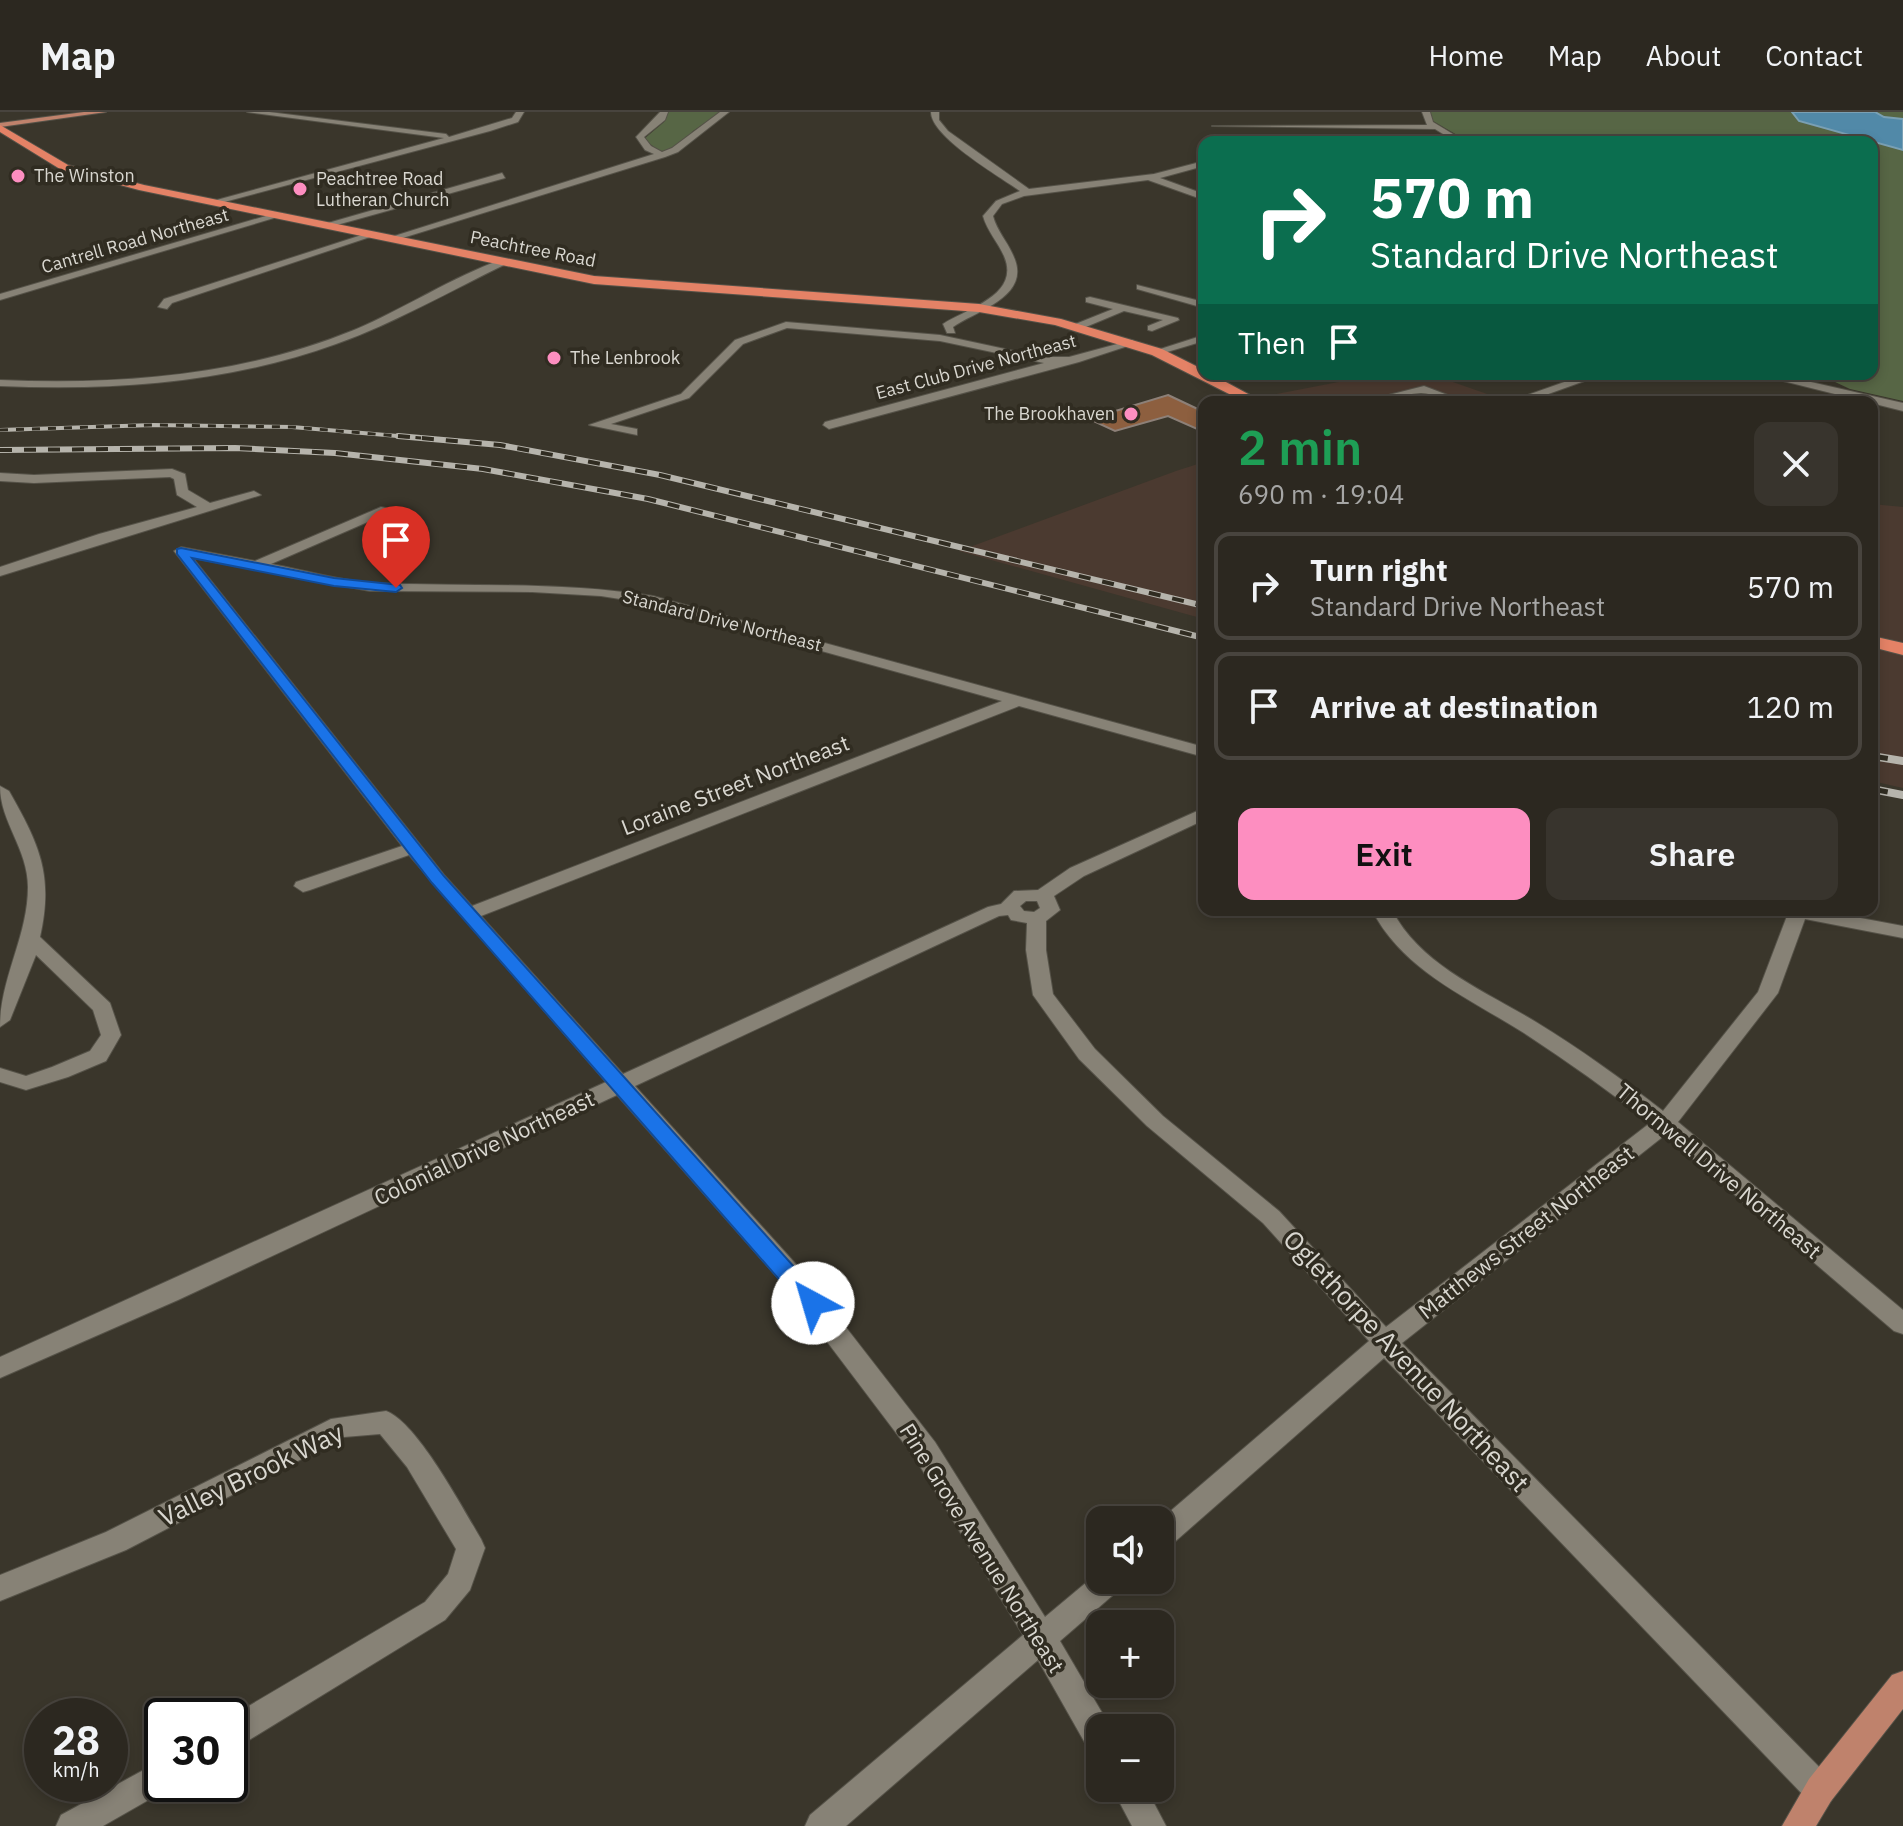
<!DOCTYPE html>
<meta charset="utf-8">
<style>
:root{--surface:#2c2820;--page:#38342d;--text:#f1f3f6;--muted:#a6a6a5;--line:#48443e;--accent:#fd8ec0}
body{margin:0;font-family:"IBM Plex Sans",sans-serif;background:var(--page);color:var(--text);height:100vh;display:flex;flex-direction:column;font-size:30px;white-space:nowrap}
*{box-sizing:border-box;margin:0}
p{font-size:26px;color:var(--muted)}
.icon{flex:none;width:44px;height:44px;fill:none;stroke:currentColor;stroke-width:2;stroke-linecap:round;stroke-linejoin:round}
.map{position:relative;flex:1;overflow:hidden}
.side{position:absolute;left:1198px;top:284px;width:680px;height:520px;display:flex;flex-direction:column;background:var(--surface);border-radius:16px;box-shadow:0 4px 12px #0003,0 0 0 2px var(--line)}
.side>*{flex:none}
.top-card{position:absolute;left:1198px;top:24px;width:680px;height:244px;border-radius:16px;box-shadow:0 4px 12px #0003,0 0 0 2px var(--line);background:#0b6e4f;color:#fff;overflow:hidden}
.fabs{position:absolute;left:1086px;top:1394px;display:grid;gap:16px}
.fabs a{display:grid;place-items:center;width:88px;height:88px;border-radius:16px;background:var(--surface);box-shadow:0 4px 12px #0003,0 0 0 2px var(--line);font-size:40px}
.speed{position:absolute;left:24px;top:1586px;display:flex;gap:16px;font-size:40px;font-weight:700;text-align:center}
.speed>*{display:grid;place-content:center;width:104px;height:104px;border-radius:50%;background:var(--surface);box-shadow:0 4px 12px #0003,0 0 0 2px var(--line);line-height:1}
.speed small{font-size:20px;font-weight:400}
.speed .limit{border:4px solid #111;border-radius:12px;background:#fff;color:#111}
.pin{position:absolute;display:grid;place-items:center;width:68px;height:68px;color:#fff;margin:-82px -34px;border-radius:50% 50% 50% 0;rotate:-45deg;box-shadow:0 0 8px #0007}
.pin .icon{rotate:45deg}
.me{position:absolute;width:88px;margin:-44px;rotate:321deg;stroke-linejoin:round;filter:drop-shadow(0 0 6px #0008)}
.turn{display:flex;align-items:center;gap:28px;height:168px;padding:0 40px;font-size:36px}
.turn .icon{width:104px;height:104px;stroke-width:2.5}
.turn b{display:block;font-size:56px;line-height:68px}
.then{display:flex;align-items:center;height:76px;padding:0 40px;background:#0003;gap:16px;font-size:30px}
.round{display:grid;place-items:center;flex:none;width:84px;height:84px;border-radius:16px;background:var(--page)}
.head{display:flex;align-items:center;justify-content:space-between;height:136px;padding:0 40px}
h1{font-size:48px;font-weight:600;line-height:60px;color:#1e9e55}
.button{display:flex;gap:16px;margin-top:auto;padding:16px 40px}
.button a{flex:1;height:92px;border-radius:16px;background:var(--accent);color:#111;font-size:32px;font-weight:600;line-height:92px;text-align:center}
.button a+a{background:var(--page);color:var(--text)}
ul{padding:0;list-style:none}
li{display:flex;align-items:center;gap:24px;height:108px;margin:0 16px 12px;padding:0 24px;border:4px solid var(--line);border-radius:16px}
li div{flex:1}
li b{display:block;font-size:30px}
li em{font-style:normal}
header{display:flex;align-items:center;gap:48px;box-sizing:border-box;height:112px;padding:0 40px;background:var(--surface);border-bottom:2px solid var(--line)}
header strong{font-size:38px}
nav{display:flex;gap:44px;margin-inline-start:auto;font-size:28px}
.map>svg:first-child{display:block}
</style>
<header>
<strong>Map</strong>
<nav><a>Home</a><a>Map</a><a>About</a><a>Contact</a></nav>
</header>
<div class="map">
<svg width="1903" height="1714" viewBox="0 0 1903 1714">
<rect width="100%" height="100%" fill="#3a362b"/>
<g fill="#4b3a30">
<path d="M1380 262H1430L1510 290H1263L1256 286Z"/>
<path d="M1204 350V507L959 439 1176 359Z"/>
<path d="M1872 392 1903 395V676L1872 669Z"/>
</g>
<g fill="#576645">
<path d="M668 0H721L693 19 681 34 660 40 644 27 664 10Z"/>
<path d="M1430 0H1903V289L1850 277 1818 262H1872V30H1469L1433 9Z"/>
</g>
<path fill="#5189a8" stroke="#7aa0b4" stroke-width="2" d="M1792 0H1875L1884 5 1903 7V38L1799 9Z"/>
<path fill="#8d5f3f" stroke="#8d8078" stroke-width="2" d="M1168 283 1204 300V320L1168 304 1115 319 1089 307Z"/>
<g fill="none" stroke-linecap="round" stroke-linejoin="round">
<g stroke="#555248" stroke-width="2">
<g id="minor">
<path d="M247 0H269L446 22 449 25 512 6 516 0H524L518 10 490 19 213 93V89L444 26Z"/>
<path d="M660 0H668L665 8 644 25 651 34 662 40 672 36 720 0H729L678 40 665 45 396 128 388 126 654 42 645 38 636 25Z"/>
<path d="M931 0H939V8L948 19 1029 77 1154 62 1204 49V54L1160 66 1204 82V88L1148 68 1024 84 1002 92 993 104C997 119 1007 129 1013 143 1033 184 978 198 953 215L955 221H947L943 212C968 196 1021 183 1004 144 998 130 987 119 983 104L996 89 1020 79C999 64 931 25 931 0Z"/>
<path d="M1422 0H1430L1433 10 1466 30H1456L1435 17 1212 14 1427 13Z"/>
<path d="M502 61 505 66 326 116 321 113Z"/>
<path d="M276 101 284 103 0 188V182Z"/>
<path d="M371 120 379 122 172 191 167 197 158 195 164 187Z"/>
<path d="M503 147 506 152C450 179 395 211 336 232 228 271 114 279 0 274V268C121 273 241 264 354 218 404 197 452 165 503 147Z"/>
<path d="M1137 173 1204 190V196L1137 177Z"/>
<path d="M1090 185 1178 206 1179 208 1152 219 1148 218V214L1163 208 1124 199 1081 217H1073V213L1113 197 1086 190V186Z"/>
<path d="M786 210 940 223 1043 245H1069L1132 228 1137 231 1079 250 829 317 823 313 825 310 1044 251 940 229 787 216 743 232 689 286 611 312 637 317V323L589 313 681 282 735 228Z"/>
<path d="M1204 223V229L1157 243 1151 240Z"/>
<path d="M1587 262H1604L1526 290H1508Z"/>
<path d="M1755 262H1776L1903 291V299Z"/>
<path d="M1424 274 1466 290C1450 290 1434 281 1421 281 1400 282 1382 290 1361 290Z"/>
<path d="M172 357 185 362 188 378 210 391 254 379 261 383 0 464V455L99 422 197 395 177 383 174 367 170 365 34 371 0 369V361L34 363Z"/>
<path d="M381 395 386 396V402L271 452C304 458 340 469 373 471 467 475 559 469 653 484L1204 635V645L1019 594 481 804 623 962 988 795 1001 792 1014 779 1038 778 1070 756 1204 696V708L1084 764 1054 784 1060 798 1046 809V838L1053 882 1095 937 1163 1004 1279 1099 1386 1215 1650 1011C1609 979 1567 949 1524 921 1469 886 1403 859 1372 798H1392C1420 853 1485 879 1536 910 1580 937 1622 967 1663 999L1758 880 1787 804 1778 798H1818L1903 814V826L1805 807 1778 881 1678 1010 1903 1198V1222L1894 1219 1665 1023 1402 1231 1831 1667 1836 1678 1831 1689 1820 1694 1809 1689 1384 1246 1170 1434 1160 1437V1408L1369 1229 1263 1111 1147 1014 1079 947 1033 883 1026 838 1027 811 1011 808 1008 803 999 804 635 974 803 1160 935 1330 1045 1505 1100 1459V1468H1124L1120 1477 1060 1529 1111 1616H1100V1642L1089 1638 1038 1548 846 1714H805L810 1703 1023 1523 915 1346 785 1174 617 983 178 1188 0 1266V1245L606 970 409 743 310 778 303 780 294 774 296 770 402 734 174 439 181 435 255 449ZM193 446 370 479 532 480 601 484 652 492 1002 589 472 794 445 764ZM1026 789H1037L1040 796 1034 800 1024 799 1020 794Z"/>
<path d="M0 674 9 679C39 732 54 763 40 825L110 891 121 923 106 949 68 965 26 978 0 970V956L26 964 52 955 90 939 101 923 93 898 36 843 10 908 0 915C0 866 28 824 28 775 28 737 0 710 0 674Z"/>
<path d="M386 1299C417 1310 463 1397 481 1427L485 1436 470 1478 445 1508 241 1633 230 1637V1605L425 1490 448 1462 456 1437 407 1355 380 1322 344 1325 126 1438 0 1489V1463L106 1420 331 1307Z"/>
<path d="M162 1648V1672L173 1674 103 1714H56L61 1703Z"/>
<path d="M1112 1676H1146L1166 1714H1132Z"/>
</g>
</g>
<g stroke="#555248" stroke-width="2">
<g id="major">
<path d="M84 0H106L0 15V11Z"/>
<path d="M1903 1559V1597L1831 1689 1816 1714H1782L1809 1667 1892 1563Z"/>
</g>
</g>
<g stroke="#555248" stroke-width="2">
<g id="highway">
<path d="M0 13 68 53 144 73 594 164 979 192 1061 207 1162 237 1204 258V262H1211L1263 290H1245L1152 243 1055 213 979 200 594 172 139 78 60 57 0 20Z"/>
<path d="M1872 524 1903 531V543L1872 535Z"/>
</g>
</g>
<use href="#minor" fill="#878276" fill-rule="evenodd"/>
<use href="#major" fill="#bf826c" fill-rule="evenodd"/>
<use href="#highway" fill="#e48266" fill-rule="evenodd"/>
<g stroke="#b6b4ac" stroke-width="4">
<path id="rail-far2" d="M0 318 153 313 292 315 421 326"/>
</g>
<g stroke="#b6b4ac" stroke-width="6">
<g id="rail-far1">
<path d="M398 324 500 333 660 363 1204 494"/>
<path d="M0 338 235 336 335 341 483 357 648 387 1204 526"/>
</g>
</g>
<g stroke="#b6b4ac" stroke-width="8">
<g id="rail">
<path d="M1872 644 1903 649"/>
<path d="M1872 677 1903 683"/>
</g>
</g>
<use href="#rail-far2" stroke="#302c21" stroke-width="3" stroke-dasharray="8" stroke-linecap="butt"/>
<use href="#rail-far1" stroke="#302c21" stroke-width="4" stroke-dasharray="12" stroke-linecap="butt"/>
<use href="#rail" stroke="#302c21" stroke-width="5" stroke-dasharray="16" stroke-linecap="butt"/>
</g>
<path fill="#1a73e8" stroke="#114b97" stroke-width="2" d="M181 436 334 466 400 473 402 476 396 480 334 474 192 446 444 764 821 1185 824 1191 821 1197 813 1200 805 1197 432 771 177 442V437Z"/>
<g fill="#fd8ec0" stroke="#302c21" stroke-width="3">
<circle cx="18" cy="64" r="8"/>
<circle cx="300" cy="77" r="8"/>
<circle cx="554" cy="246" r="8"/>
<circle cx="1131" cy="302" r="8"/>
</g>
<g text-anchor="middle" stroke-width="7" stroke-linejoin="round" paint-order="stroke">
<g font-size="18" fill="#d9d7d0" stroke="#302c21" text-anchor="start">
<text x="34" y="70">The Winston</text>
<text x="316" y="73">Peachtree Road<tspan x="316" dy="21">Lutheran Church</tspan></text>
<text x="570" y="252">The Lenbrook</text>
<text x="1115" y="308" text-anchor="end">The Brookhaven</text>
</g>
<g font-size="18" fill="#d9d7d0" stroke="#302c21">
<text transform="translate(135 129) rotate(-16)" y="6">Cantrell Road Northeast</text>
<text transform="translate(533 137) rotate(11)" y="6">Peachtree Road</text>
<text transform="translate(976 255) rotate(-15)" y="6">East Club Drive Northeast</text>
<text transform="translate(722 509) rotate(14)" y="6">Standard Drive Northeast</text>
</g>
<g font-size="22" fill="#d9d7d0" stroke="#302c21">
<text transform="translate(735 673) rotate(-21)" y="8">Loraine Street Northeast</text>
<text transform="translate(484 1036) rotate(-25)" y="8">Colonial Drive Northeast</text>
<text transform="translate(1719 1059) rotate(40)" y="8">Thornwell Drive Northeast</text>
<text transform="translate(1526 1120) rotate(-38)" y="8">Matthews Street Northeast</text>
<text transform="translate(982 1436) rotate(58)" y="8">Pine Grove Avenue Northeast</text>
</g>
<g font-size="26" fill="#d9d7d0" stroke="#302c21">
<text transform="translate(1406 1249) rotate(47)" y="9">Oglethorpe Avenue Northeast</text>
<text transform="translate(251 1363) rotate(-26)" y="9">Valley Brook Way</text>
</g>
</g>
</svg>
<div class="fabs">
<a><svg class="icon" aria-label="sound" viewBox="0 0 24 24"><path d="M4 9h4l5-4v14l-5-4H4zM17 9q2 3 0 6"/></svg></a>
<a>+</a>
<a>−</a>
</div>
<div class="speed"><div>28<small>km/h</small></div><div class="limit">30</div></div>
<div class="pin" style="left:396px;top:476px;background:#d93025"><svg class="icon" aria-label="arrive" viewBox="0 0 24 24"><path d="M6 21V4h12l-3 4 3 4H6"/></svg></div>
<svg class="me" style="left:813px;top:1191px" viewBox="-20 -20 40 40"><circle r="19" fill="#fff"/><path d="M0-13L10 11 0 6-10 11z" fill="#1a73e8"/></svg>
<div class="top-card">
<div class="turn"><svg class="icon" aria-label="right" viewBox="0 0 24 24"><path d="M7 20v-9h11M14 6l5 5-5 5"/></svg><div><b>570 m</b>Standard Drive Northeast</div></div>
<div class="then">Then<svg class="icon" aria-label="arrive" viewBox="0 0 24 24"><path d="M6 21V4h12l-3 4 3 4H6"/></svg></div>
</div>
<section class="side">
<div class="head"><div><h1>2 min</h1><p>690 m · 19:04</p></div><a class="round"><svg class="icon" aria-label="close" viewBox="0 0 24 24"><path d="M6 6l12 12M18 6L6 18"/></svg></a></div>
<ul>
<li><svg class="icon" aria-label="right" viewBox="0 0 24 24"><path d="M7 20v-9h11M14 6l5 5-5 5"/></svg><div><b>Turn right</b><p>Standard Drive Northeast</p></div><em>570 m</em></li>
<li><svg class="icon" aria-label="arrive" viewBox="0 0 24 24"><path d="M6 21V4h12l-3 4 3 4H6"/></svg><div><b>Arrive at destination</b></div><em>120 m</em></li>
</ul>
<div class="button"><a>Exit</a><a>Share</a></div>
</section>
</div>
